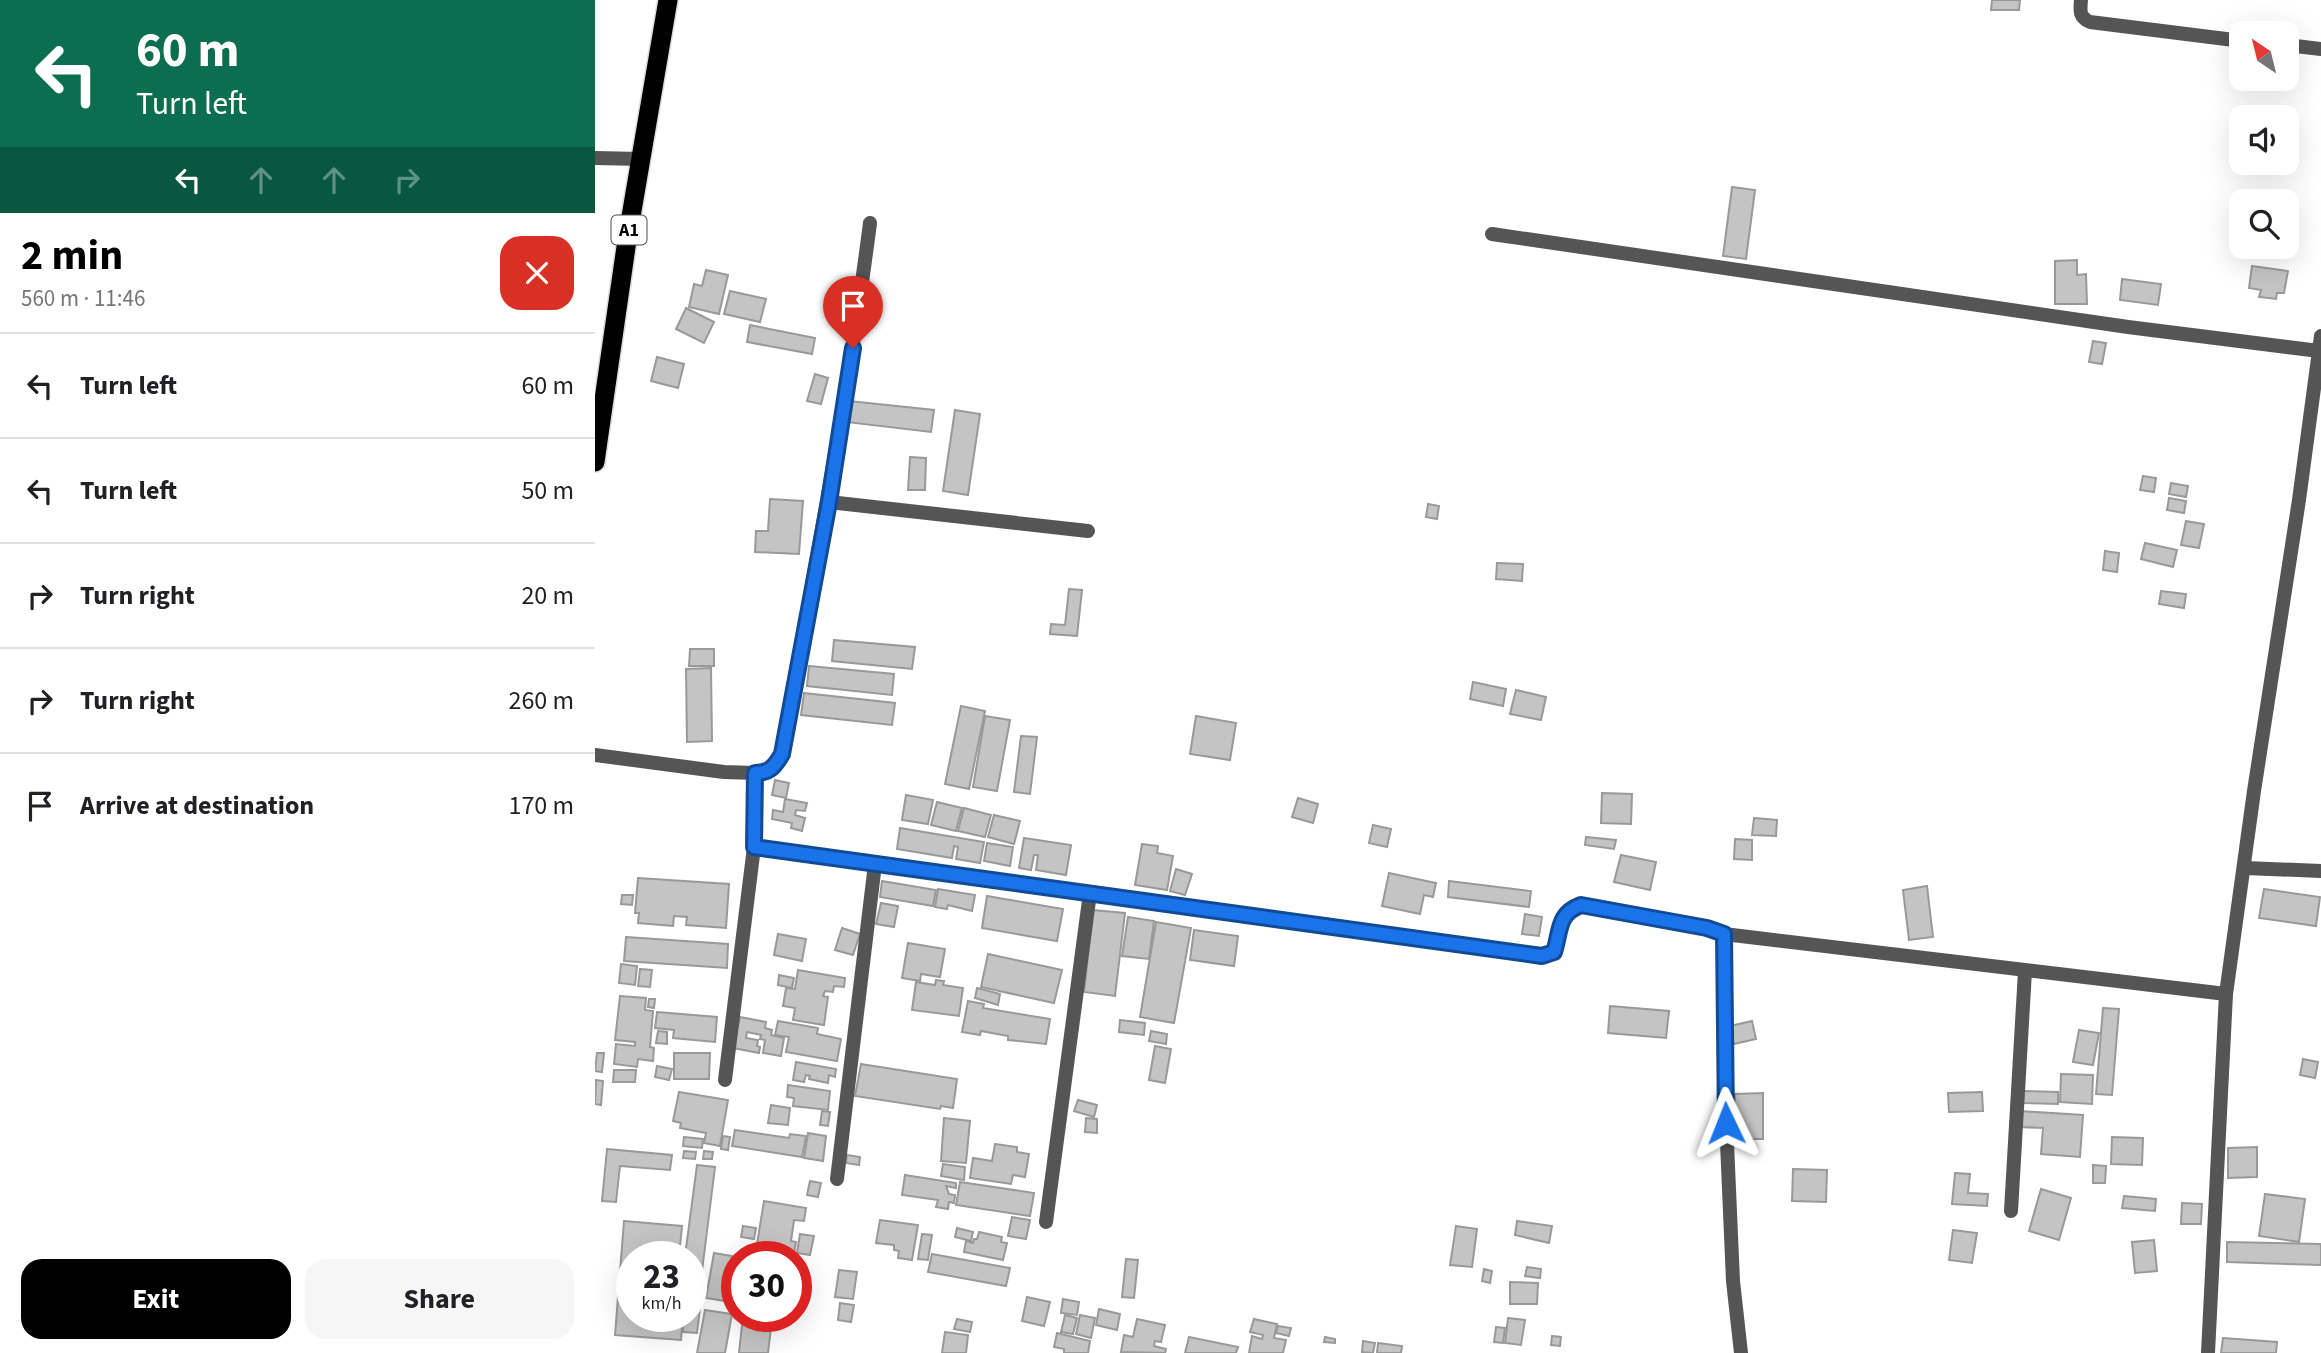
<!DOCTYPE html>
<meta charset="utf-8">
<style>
:root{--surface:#fff;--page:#f6f6f6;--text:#202124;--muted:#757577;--line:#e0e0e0;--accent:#000}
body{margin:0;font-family:"Source Sans 3",sans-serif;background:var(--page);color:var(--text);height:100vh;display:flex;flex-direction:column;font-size:26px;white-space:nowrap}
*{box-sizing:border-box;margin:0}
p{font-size:23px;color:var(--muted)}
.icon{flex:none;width:38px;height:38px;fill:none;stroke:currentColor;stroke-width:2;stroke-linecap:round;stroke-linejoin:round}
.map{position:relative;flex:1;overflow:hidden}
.sheet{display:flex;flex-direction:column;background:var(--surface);width:595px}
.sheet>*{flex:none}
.banner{background:#0b6e4f;color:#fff;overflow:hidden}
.needle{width:46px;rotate:325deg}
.tools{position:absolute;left:1634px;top:21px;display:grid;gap:14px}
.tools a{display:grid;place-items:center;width:70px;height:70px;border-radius:14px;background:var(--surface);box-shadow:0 7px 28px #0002;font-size:35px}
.speed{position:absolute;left:21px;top:1241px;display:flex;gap:14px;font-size:35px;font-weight:700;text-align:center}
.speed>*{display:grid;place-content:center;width:91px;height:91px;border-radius:50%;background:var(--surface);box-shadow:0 7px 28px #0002;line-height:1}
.speed small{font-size:18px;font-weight:400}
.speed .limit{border:10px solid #d22;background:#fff;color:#111}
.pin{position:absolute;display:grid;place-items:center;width:60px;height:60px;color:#fff;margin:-72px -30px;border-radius:50% 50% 50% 0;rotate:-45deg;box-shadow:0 0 7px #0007}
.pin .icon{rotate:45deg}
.me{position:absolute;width:77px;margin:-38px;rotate:358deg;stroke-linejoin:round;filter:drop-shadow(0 0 5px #0008)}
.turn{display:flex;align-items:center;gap:24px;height:147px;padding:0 21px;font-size:32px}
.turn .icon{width:91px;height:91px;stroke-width:2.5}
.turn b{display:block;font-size:49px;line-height:60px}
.lanes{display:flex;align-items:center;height:66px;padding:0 21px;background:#0003;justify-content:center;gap:35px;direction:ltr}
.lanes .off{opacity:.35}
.round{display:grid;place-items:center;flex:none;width:74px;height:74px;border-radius:21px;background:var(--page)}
.summary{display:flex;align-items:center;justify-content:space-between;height:119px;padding:0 21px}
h1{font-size:42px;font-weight:700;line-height:52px;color:var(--accent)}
.cta{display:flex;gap:14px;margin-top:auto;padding:14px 21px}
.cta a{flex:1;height:80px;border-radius:21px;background:var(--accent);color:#fff;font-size:28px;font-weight:700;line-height:80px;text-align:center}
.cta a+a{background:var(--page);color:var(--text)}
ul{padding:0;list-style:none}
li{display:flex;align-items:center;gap:21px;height:105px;padding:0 21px;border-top:2px solid var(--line)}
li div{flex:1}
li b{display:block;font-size:26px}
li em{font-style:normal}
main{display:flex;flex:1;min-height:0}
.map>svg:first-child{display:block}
</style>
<main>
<section class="sheet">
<div class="banner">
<div class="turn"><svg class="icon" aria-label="left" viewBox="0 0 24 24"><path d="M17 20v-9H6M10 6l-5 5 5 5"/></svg><div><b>60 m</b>Turn left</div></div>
<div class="lanes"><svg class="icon" aria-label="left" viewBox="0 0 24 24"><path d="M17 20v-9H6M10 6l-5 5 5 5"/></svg><svg class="icon off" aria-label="ahead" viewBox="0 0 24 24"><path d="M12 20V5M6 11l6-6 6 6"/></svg><svg class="icon off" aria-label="ahead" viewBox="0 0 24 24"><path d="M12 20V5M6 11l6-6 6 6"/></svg><svg class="icon off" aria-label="right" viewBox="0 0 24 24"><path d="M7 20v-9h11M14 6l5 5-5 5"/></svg></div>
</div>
<div class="summary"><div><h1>2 min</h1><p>560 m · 11:46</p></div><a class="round" style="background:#d93025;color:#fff"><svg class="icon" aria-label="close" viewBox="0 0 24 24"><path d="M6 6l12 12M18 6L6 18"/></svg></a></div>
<ul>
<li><svg class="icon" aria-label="left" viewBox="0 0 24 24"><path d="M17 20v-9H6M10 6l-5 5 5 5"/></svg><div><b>Turn left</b></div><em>60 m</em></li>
<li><svg class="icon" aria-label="left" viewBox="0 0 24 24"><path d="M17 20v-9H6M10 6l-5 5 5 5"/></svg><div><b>Turn left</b></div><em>50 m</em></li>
<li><svg class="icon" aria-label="right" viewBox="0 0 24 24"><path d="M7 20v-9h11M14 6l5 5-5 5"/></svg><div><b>Turn right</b></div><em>20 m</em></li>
<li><svg class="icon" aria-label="right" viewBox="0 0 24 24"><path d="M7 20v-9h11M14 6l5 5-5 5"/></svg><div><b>Turn right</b></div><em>260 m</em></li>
<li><svg class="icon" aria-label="arrive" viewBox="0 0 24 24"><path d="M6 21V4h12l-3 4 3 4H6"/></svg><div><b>Arrive at destination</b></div><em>170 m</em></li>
</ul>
<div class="cta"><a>Exit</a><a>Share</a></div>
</section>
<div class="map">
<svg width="1726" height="1353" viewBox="0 0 1726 1353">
<rect width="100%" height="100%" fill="#fff"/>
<g fill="#c4c4c4" stroke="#999" stroke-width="2">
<path d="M1397 0H1425L1424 10H1396Z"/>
<path d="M1137 187 1160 190 1151 259 1128 256Z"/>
<path d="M1482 260V275L1491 274 1492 304H1460V261Z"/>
<path d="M1657 266 1693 271 1689 293H1682L1681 299 1664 297 1666 290 1654 288Z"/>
<path d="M111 270 133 275 124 314 94 307 99 284 107 286Z"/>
<path d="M1527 279 1566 284 1563 305 1525 300Z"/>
<path d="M135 291 171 299 165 322 129 314Z"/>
<path d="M91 308 119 322 109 343 81 329Z"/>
<path d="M155 325 220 338 217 354 152 342Z"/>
<path d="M1498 341 1511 343 1507 364 1494 362Z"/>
<path d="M62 357 89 364 83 388 56 381Z"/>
<path d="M220 374 233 378 226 404 212 401Z"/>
<path d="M254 401 339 410 336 432 251 422Z"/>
<path d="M360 410 385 414 373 495 348 491Z"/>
<path d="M315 457 331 458 330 490H313Z"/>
<path d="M1548 476 1561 478 1559 492 1545 490Z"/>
<path d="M1576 483 1593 486 1591 497 1574 494Z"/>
<path d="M1574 498 1591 501 1589 513 1572 510Z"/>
<path d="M175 499 208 501 204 554 160 552 161 531H173Z"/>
<path d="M833 504 844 506 842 519 831 517Z"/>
<path d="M1591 521 1609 524 1604 548 1586 545Z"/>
<path d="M1550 543 1582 550 1578 567 1546 559Z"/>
<path d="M1510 551 1524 553 1522 572 1508 570Z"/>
<path d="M902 563 928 564 927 581 901 579Z"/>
<path d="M474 589 487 590 482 636 455 634 456 624 470 625Z"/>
<path d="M1566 591 1591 594 1589 608 1564 604Z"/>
<path d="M239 640 320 647 317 669 237 661Z"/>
<path d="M95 649H119V666H94Z"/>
<path d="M214 666 299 674 297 695 212 686Z"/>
<path d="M116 668 117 741 92 742 91 669Z"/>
<path d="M878 682 911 689 908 706 875 699Z"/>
<path d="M921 690 951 697 946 720 915 714Z"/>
<path d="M209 693 300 703 297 725 206 715Z"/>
<path d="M366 706 390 711 374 789 350 784Z"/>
<path d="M390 716 415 720 402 791 378 787Z"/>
<path d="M601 716 641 723 635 760 595 754Z"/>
<path d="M426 736 442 737 435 794 419 792Z"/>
<path d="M180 780 194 783 191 798 177 795Z"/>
<path d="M1007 793 1037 794 1036 824 1006 823Z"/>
<path d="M311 795 338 800 333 824 307 820Z"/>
<path d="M703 798 723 804 718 823 697 817Z"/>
<path d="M190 799 212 803 210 811 201 810 200 815 210 818 207 831 196 828 197 823 177 819 178 810 188 812Z"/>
<path d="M342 802 367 808 361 831 336 825Z"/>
<path d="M369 808 396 815 390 837 363 831Z"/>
<path d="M399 815 425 821 419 844 393 837Z"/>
<path d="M1159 818 1182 820 1181 836 1157 835Z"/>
<path d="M778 825 796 829 792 847 774 843Z"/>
<path d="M305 828 389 842 385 863 361 859 363 847 359 846 357 858 302 849Z"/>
<path d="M991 837 1021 840 1019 849 990 845Z"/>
<path d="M429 838 476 845 471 875 441 870 443 855H439L436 870 424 868Z"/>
<path d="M1140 839 1157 840V860L1139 859Z"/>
<path d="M392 843 418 847 415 866 389 861Z"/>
<path d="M547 844 563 846 562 853 578 856 572 890 540 885Z"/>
<path d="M1026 855 1061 862 1055 890 1019 882Z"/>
<path d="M581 869 597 874 590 895 575 891Z"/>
<path d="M794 873 841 883 838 897 829 895 825 914 787 906Z"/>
<path d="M43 878 134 884 131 928 91 925 92 917 79 916 78 926 43 923 44 913H40Z"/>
<path d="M287 881 341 890 338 906 285 897Z"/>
<path d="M854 881 936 891 934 907 853 897Z"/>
<path d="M1332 886 1338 937 1314 940 1308 890Z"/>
<path d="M343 889 380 895 377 911 353 905 352 909 340 907Z"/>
<path d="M1669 889 1725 897 1721 926 1664 918Z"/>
<path d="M27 895H38L37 905 26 904Z"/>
<path d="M392 896 468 909 462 941 387 928Z"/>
<path d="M286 903 303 906 299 927 281 924Z"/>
<path d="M498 910 530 913 520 996 489 992Z"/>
<path d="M930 914 947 917 944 936 927 934Z"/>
<path d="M533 917 559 921 554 959 527 956Z"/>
<path d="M561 922 596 928 579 1023 545 1017Z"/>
<path d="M247 928 265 934 258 955 240 950Z"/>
<path d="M599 930 643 936 639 966 595 960Z"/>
<path d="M183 934 211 939 207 961 179 955Z"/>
<path d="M31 937 133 944 132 968 29 961Z"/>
<path d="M313 943 350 949 345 977 326 974 325 981 307 978Z"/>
<path d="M393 954 467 970 459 1003 386 987Z"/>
<path d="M26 964 42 966 40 985 24 983Z"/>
<path d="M45 969 57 970 55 987 43 986Z"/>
<path d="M203 970 250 978 249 987 239 986 238 992 230 991 228 996 233 997 229 1025 198 1020 200 1008 188 1006 191 988 200 989Z"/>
<path d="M184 975 199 978 197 988 183 985Z"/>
<path d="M341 980 349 981 348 985 368 988 364 1016 317 1010 321 982 340 985Z"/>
<path d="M382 988 405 994 403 1005 380 998Z"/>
<path d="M25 996 51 998 50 1010 58 1011 55 1047 59 1048 58 1061 43 1059 42 1067 19 1064 21 1044 40 1046V1042L20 1040Z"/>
<path d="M54 999H60L59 1008 53 1007Z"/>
<path d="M373 1001 389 1004 388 1008 455 1019 451 1044 413 1040V1036L386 1031 385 1035 367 1032Z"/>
<path d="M1015 1006 1074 1011 1071 1038 1013 1033Z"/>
<path d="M1508 1008 1524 1009 1517 1095 1501 1094Z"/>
<path d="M62 1012 122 1017 120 1042 78 1038 79 1030 60 1028Z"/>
<path d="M145 1017 171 1022 170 1028 177 1030 176 1035 189 1038 186 1056 168 1053 170 1040 165 1039 166 1035 152 1032 151 1038 163 1040 162 1046 165 1047 164 1053 138 1048Z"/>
<path d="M525 1020 550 1023 549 1035 524 1032Z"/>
<path d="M183 1021 223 1028 222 1034 246 1039 242 1061 191 1052 194 1037 180 1035Z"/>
<path d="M1157 1021 1161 1039 1139 1044 1135 1026Z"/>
<path d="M1484 1030 1504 1033 1498 1065 1478 1062Z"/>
<path d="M63 1031 72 1032V1044L61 1043Z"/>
<path d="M556 1031 572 1034 571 1044 554 1041Z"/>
<path d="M560 1046 576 1049 570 1083 554 1080Z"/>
<path d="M2 1053H9L7 1072 0 1071Z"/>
<path d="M79 1053H115L114 1079H79Z"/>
<path d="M1708 1059 1723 1062 1720 1078 1705 1075Z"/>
<path d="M201 1062 241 1069 240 1077 234 1075 233 1083 214 1079 215 1076 211 1075 209 1082 198 1080Z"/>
<path d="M266 1064 362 1079 358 1108 346 1106 345 1109 260 1096Z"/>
<path d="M62 1066 77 1069 74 1080 60 1077Z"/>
<path d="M19 1070H41L40 1082H18Z"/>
<path d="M1466 1074 1498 1075 1497 1104 1465 1102Z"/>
<path d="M1 1080 8 1081 6 1105 0 1104Z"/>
<path d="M193 1085 235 1091 233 1110 198 1106 199 1098 192 1097Z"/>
<path d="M1429 1091 1463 1092V1104L1428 1103Z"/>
<path d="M84 1092 133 1100 125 1146 109 1143 111 1133 85 1128 86 1123 78 1121Z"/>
<path d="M1387 1092 1388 1111 1354 1112 1353 1093Z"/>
<path d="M1168 1093V1139H1140V1094Z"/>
<path d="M483 1100 502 1105 499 1117 479 1111Z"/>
<path d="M176 1105 195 1108 193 1125 173 1123Z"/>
<path d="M227 1111 235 1112 233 1126 225 1125Z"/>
<path d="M1425 1111 1488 1115 1485 1157 1446 1154 1448 1128 1424 1127Z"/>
<path d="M349 1118 375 1121 371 1163 346 1161Z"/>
<path d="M491 1118 502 1119V1133L490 1132Z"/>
<path d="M140 1130 194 1138 195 1134 211 1136 207 1157 137 1146Z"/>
<path d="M213 1133 231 1136 228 1161 209 1158Z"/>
<path d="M128 1136 135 1137 133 1150 126 1149Z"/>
<path d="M89 1137 108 1139 107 1148 88 1146Z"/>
<path d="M1517 1137 1548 1138 1547 1165 1516 1164Z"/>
<path d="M400 1144 422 1147V1152L434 1154 430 1177 418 1175 416 1184 375 1178 378 1158 397 1161Z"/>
<path d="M1662 1147V1177L1633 1178V1148Z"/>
<path d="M12 1149 77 1155 75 1170 25 1166 21 1202 7 1201Z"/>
<path d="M89 1151 101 1152 100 1159 88 1158Z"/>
<path d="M109 1151 118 1152 117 1159H108Z"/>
<path d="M252 1155 265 1157 264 1165 251 1163Z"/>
<path d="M348 1164 370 1167 369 1180 346 1176Z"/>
<path d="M102 1165 120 1167 107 1271 96 1270V1256H90Z"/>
<path d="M1498 1165 1511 1166 1510 1183H1498Z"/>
<path d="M1198 1169 1232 1170 1231 1202 1197 1201Z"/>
<path d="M1360 1173 1375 1174 1373 1193 1393 1194 1392 1206 1357 1204Z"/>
<path d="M310 1175 361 1183V1188L351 1186 354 1194 360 1195 359 1203 354 1202 353 1209 341 1207 343 1200 307 1195Z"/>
<path d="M215 1181 226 1183 223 1197 212 1195Z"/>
<path d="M365 1182 439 1193 435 1216 361 1205Z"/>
<path d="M1446 1189 1476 1198 1464 1240 1434 1231Z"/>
<path d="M1670 1194 1710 1199 1704 1242 1664 1236Z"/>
<path d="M1529 1196 1561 1199 1560 1211 1527 1208Z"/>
<path d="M169 1201 211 1208 209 1221 199 1220 196 1241 201 1242 199 1254 184 1251 183 1255 168 1253 169 1246 162 1244Z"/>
<path d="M1587 1203 1607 1204 1606 1224H1586Z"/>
<path d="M417 1217 435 1220 431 1239 413 1236Z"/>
<path d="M285 1220 323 1225 317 1260 303 1258 304 1251 299 1250V1245L281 1243Z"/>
<path d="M29 1221 87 1226 84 1256H37V1316H88L86 1340 20 1335Z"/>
<path d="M922 1221 957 1226 954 1243 920 1235Z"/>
<path d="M148 1226 161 1228 159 1239 146 1237Z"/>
<path d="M861 1226 882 1229 877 1267 855 1265Z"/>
<path d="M362 1228 378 1232 376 1241 360 1237Z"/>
<path d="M1358 1230 1382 1233 1377 1263 1354 1260Z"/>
<path d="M384 1232 407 1237 406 1242 412 1243 408 1260 369 1252 371 1241 378 1243 379 1239H382Z"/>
<path d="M205 1234 219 1236 215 1255 202 1253Z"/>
<path d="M327 1234 337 1235 333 1260 323 1259Z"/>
<path d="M1559 1240 1562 1271 1540 1273 1537 1242Z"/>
<path d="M1632 1242 1726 1244V1265L1632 1262Z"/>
<path d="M119 1253 137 1256 130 1301 111 1298Z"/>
<path d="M337 1254 415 1268 411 1286 333 1272Z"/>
<path d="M531 1259 543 1260 539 1298 527 1297Z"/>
<path d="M932 1267 946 1269 945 1278 930 1276Z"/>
<path d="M889 1269 897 1271 895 1283 887 1281Z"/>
<path d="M244 1270 262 1272 258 1299 240 1297Z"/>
<path d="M96 1278 107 1279 106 1289H98L97 1299 106 1300 102 1333 88 1332 89 1316H96Z"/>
<path d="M915 1282 943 1283 942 1304H915Z"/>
<path d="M432 1297 455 1302 449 1326 427 1321Z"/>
<path d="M468 1299 484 1302 482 1315 466 1313Z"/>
<path d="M245 1303 259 1305 256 1322 243 1320Z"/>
<path d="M504 1309 525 1314 522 1330 501 1325Z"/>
<path d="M110 1310 137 1314 130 1353H102Z"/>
<path d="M470 1315 482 1318 478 1334 466 1332Z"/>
<path d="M485 1315 500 1318 496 1338 481 1334Z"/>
<path d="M913 1318 930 1320 926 1345 910 1343Z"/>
<path d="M362 1319 377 1322 375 1332 359 1329Z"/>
<path d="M542 1319 570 1325 566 1342 560 1341 559 1346 571 1349 570 1353 526 1352 529 1335 538 1337Z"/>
<path d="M659 1319 682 1324 679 1338 691 1340 688 1353H654L657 1336 667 1339 668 1335 655 1332Z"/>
<path d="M147 1325 176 1328 173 1353H144Z"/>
<path d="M683 1326 696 1328 694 1336 681 1333Z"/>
<path d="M901 1327 910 1328 908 1343 899 1342Z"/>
<path d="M350 1332 373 1335 371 1353H347Z"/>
<path d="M462 1333 495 1341 493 1353H469V1349L459 1347Z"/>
<path d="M957 1336 966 1337 965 1346 956 1345Z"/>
<path d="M594 1337 643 1347 641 1353H590Z"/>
<path d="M730 1337 740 1339V1343L729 1342Z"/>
<path d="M1628 1338 1682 1342 1681 1353H1626Z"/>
<path d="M768 1341 780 1343 778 1353 767 1352Z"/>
<path d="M783 1343 807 1346 806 1353H782Z"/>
</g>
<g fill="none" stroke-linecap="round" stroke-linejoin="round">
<g stroke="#dbdbdb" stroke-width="22">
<path id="trunk" d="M0 462 32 240 73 0"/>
</g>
<g stroke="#555" stroke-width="14">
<path d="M1486 0C1485 11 1484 17 1495 22L1647 41"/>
<path d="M1692 45 1726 49"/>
<path d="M0 158 46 159"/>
<path d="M897 234 1533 327 1724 351"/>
<path d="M234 502 493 531"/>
<path d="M0 755 129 772 160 773H169L178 768 187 754C218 577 252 401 275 223"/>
<path d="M159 847 947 956 959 952 969 915 986 905 1112 928 1129 934 1631 994"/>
<path d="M1650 868 1726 871"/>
<path d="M1129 934 1130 1097 1138 1281 1146 1353"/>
<path d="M130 1080 159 847 160 773"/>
<path d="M242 1179 280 864"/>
<path d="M1416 1211 1430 971"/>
<path d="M451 1222 495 893"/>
<path d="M1613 1353 1631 994 1659 791 1704 500 1726 336"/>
</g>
<use href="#trunk" stroke="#000" stroke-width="19"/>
</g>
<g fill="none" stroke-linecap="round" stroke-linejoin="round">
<g stroke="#114b97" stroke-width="18">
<path id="route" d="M258 348 234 502 187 754C180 766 175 773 160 773L159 847 947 956 959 952C966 930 962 914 986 905L1112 928 1129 934 1131 1123"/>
</g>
<use href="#route" stroke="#1a73e8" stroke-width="12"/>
</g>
<g text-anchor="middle" stroke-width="5" stroke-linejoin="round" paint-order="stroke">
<rect fill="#fff" stroke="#4c4c4c" stroke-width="2" x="16.5" y="215.5" width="35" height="29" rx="5"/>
<g font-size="18" font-weight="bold" fill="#000">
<text x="34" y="236">A1</text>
</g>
</g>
</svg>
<div class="tools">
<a><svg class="needle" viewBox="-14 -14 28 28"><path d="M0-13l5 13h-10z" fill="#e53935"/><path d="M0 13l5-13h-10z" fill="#757577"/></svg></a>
<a><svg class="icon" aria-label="sound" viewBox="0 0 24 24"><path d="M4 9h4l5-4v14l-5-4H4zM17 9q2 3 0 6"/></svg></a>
<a><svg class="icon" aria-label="search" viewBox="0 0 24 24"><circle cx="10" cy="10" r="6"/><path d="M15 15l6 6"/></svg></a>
</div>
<div class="speed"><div>23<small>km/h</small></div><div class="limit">30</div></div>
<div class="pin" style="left:258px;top:348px;background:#d93025"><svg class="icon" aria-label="arrive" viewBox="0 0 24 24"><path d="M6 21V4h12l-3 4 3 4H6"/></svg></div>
<svg class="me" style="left:1131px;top:1123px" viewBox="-20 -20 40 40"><path d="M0-17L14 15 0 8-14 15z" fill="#1a73e8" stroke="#fff" stroke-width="4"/></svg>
</div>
</main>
